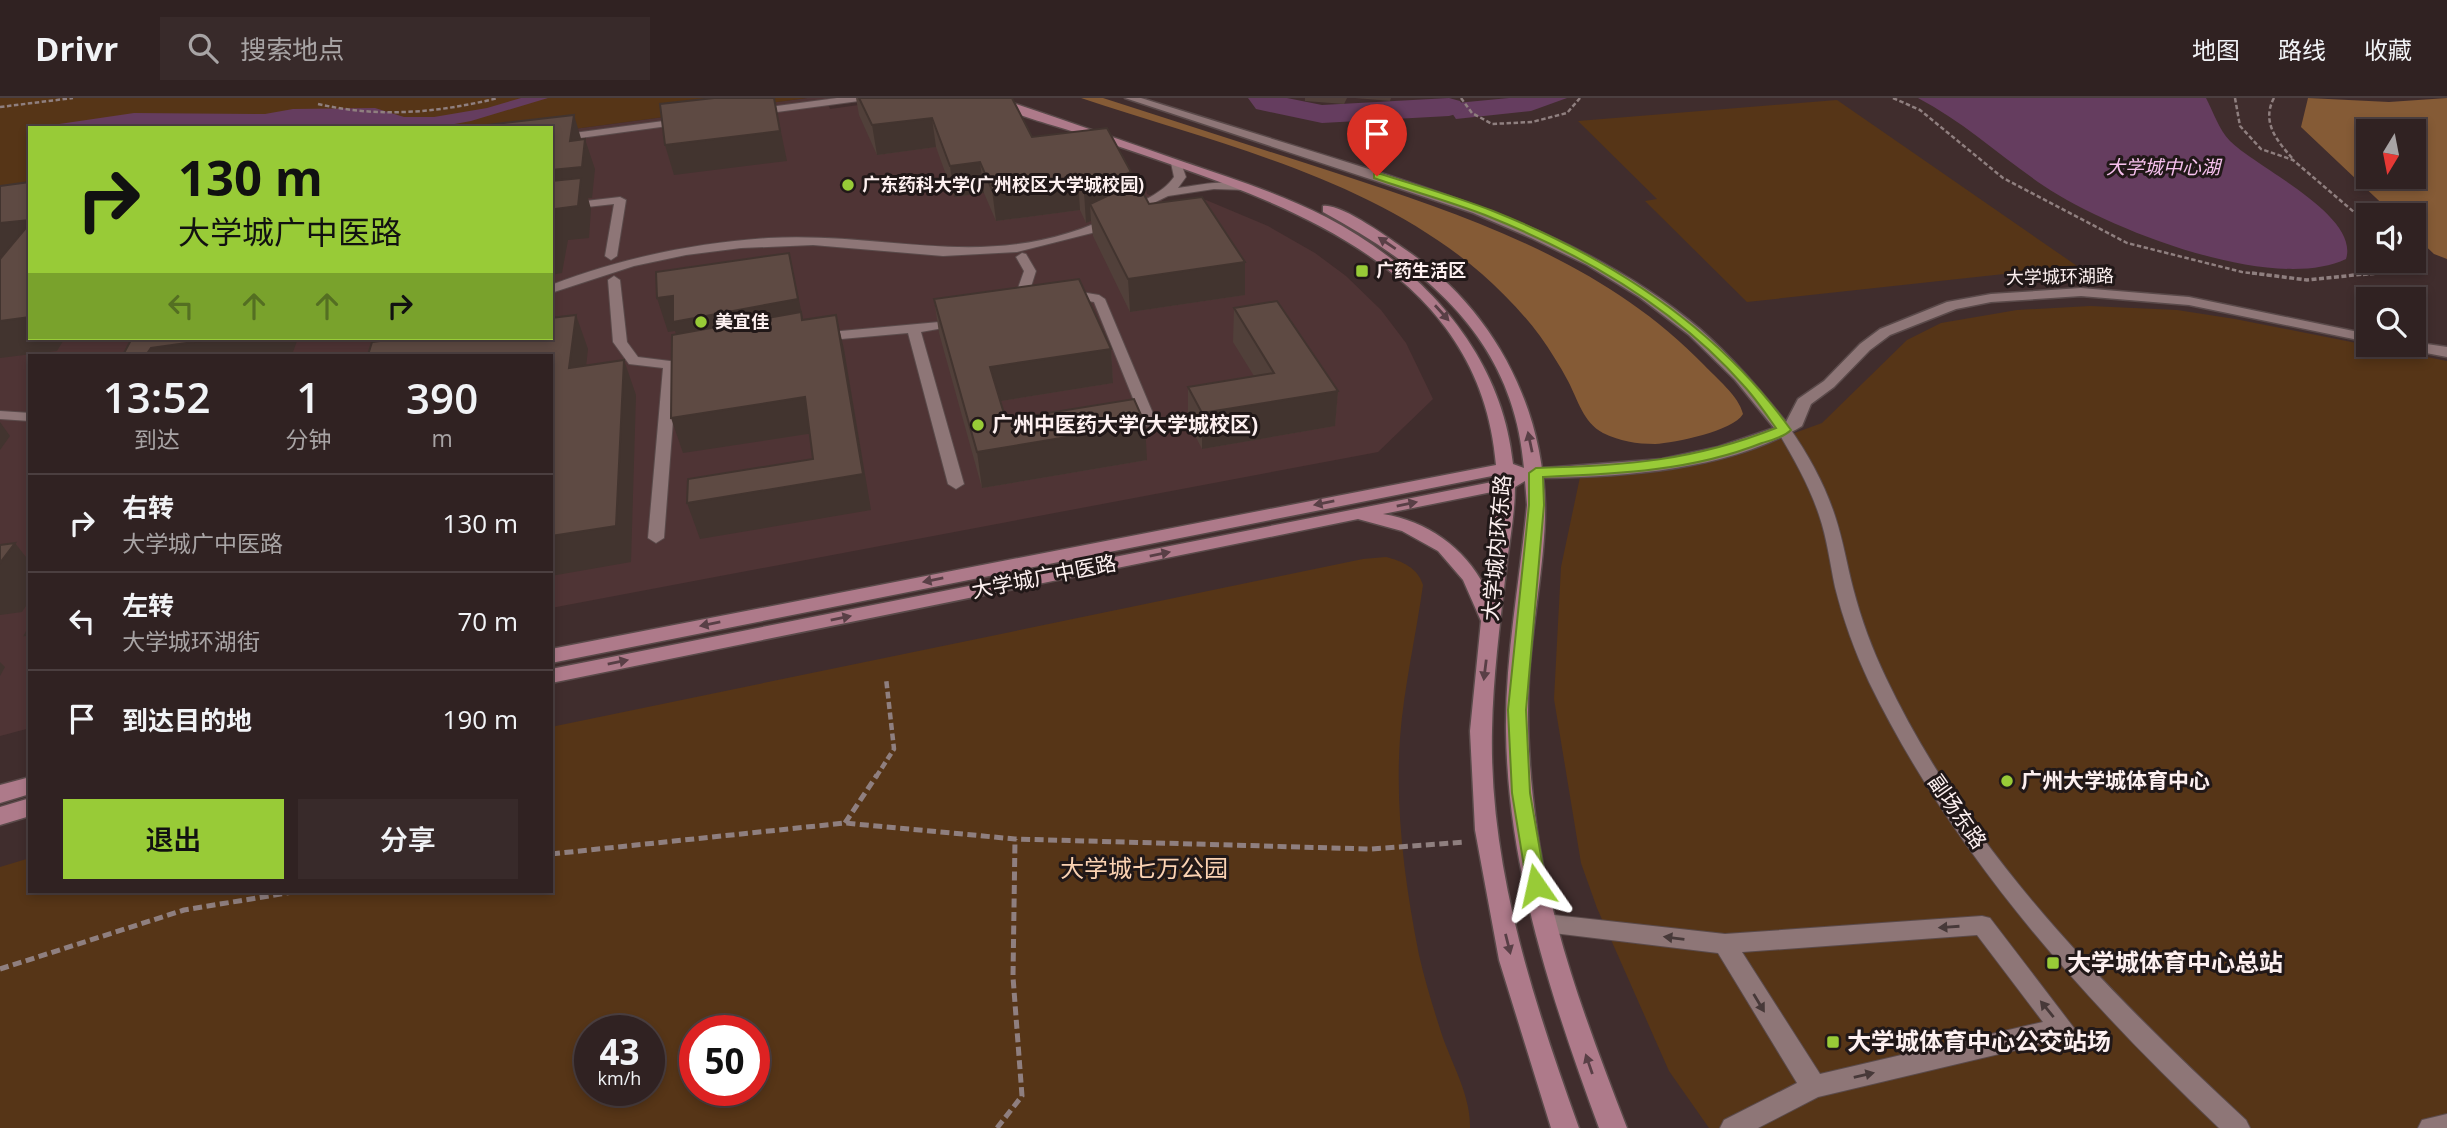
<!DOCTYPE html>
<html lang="zh">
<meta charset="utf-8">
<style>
:root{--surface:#302222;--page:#382a2a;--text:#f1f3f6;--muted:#a8a4a5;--line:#4b3f40;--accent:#98cb37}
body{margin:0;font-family:"Open Sans","Noto Sans SC",sans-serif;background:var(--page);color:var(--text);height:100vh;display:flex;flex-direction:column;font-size:26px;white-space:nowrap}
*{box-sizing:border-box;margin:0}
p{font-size:23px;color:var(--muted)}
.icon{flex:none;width:38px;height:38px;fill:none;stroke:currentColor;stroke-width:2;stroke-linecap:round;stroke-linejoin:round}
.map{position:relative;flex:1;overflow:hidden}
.drawer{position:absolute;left:28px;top:256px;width:525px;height:539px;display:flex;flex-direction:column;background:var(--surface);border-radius:0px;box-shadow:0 4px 10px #0003,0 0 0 2px var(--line)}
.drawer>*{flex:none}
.hud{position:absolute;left:28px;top:28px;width:525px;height:214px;border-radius:0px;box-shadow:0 4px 10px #0003,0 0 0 2px var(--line);background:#98cb37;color:#111;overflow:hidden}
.needle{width:46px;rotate:190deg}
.tools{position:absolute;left:2356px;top:21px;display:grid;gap:14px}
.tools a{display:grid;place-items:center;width:70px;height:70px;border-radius:0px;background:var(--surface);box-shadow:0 4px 10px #0003,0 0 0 2px var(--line);font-size:35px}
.speed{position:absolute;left:574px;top:917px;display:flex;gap:14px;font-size:35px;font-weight:700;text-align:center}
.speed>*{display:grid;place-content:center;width:91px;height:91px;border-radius:50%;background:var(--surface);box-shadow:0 4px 10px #0003,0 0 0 2px var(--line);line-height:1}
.speed small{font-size:18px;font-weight:400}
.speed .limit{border:10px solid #d22;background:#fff;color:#111}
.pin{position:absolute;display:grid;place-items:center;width:60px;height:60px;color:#fff;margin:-72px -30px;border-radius:50% 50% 50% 0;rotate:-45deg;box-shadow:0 0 7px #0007}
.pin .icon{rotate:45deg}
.me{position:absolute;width:77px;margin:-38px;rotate:349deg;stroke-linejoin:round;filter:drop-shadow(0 0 5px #0008)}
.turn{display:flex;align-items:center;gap:24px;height:147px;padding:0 35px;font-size:32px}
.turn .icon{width:91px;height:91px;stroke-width:2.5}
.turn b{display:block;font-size:49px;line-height:60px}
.lanes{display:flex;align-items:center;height:66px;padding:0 35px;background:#0003;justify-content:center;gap:35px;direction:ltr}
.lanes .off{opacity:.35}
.eta{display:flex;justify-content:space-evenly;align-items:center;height:119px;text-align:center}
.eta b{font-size:42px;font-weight:600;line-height:49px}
.primary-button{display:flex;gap:14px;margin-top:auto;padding:14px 35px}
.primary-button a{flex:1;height:80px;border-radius:0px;background:var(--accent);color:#111;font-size:28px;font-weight:600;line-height:80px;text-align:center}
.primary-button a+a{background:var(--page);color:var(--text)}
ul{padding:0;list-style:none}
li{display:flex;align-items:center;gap:21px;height:98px;padding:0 35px;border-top:2px solid var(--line)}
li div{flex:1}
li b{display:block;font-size:26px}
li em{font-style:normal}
header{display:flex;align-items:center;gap:42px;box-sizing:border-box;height:98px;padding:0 35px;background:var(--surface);border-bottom:2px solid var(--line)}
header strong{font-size:33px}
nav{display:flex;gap:38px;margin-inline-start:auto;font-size:24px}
.search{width:490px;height:63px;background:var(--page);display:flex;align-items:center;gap:18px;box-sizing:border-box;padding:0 24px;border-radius:0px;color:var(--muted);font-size:26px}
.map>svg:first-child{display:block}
</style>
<header>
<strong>Drivr</strong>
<div class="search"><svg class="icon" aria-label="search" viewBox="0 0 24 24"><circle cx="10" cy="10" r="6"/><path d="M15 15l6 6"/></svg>搜索地点</div>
<nav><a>地图</a><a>路线</a><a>收藏</a></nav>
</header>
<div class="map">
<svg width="2447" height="1030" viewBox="0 0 2447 1030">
<rect width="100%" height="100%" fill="#402d2d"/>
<path fill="#4f3435" d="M807 0H826L830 11 902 1 930 3 1144 79 1147 96 1165 104 1206 102 1268 128 1315 155 1346 178 1381 212 1406 245 1433 301 1378 354 551 510V257H30V630L0 638V99L30 240H551V34Z"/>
<g fill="#563517" fill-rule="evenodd">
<path d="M0 0H807L551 34V30H30V96L0 99Z"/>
<path d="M1837 2 2077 168 1747 204 1645 103 1657 101 1578 23Z"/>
<path d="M2090 208 2177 212 2235 221 2447 263V1030H1709L1669 973 1597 810 1581 765 1554 601 1561 469 1580 379 1623 376 1657 366 1750 351 1822 325 1907 242 1941 225 2017 212Z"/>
<path d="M1386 459C1402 463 1418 470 1423 487 1416 538 1404 588 1400 640 1395 712 1405 786 1419 857 1425 883 1433 909 1441 934 1451 965 1471 997 1470 1030H0V769L30 760V793H551V629L1363 461ZM590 933H649V992H590ZM695 933H754V992H695Z"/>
</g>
<g fill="#855b36" fill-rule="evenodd">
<path d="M1081 0H1103C1181 25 1258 50 1336 75 1469 119 1603 163 1704 267 1716 280 1739 298 1743 316 1733 333 1675 345 1655 346 1637 346 1619 343 1603 335 1583 324 1578 302 1568 283 1560 268 1550 252 1540 238 1523 215 1503 195 1482 176 1370 79 1218 46 1081 0Z"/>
<path d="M2308 0 2389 4 2447 0V161L2434 156 2413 136V117H2394L2301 29ZM2368 33H2413V79H2368Z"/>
</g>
<g fill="#653d5f">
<path d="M521 0H548L471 23 433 30H32L134 15 265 16 293 11 375 10 404 19H434L487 10Z"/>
<path d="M1509 0H1567L1531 13 1456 21 1446 6Z"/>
<path d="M1918 0H2206C2213 13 2219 32 2230 43 2257 70 2360 117 2346 161 2273 196 2108 131 2044 88 2001 59 1964 24 1918 0Z"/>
</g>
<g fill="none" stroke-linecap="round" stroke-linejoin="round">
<path fill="#653d5f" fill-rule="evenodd" d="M1248 0H1287L1322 7 1449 0 1460 3 1464 9 1460 15 1449 18 1322 25 1256 11Z"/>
<g stroke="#5a4a4a" stroke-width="2">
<g id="service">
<path d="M837 0H864L859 3 755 17 750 14 755 11Z"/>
<path d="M686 20 690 21V25L551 44V38Z"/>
<path d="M1176 62 1181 65 1186 79 1178 90C1196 87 1237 79 1252 89L1246 92 1214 91 1168 98 1092 135 1017 154 943 158 813 147 741 150 686 157 634 168 551 195V187C621 160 694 145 768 140 898 133 994 179 1122 113 1140 104 1162 96 1174 79L1171 65Z"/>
<path d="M620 99 626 102 617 158 611 162 605 158 614 106 551 113V107Z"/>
<path d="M1022 155 1026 156 1036 173 1030 192 1014 208H1004V202L1018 190 1024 173 1016 159Z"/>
<path d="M614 178 620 182 627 244 638 259 670 263 695 258 702 262 700 265 677 270 664 440 656 445 648 440 663 270 629 266 613 244 608 182Z"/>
<path d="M1063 191 1099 197 1105 201 1157 325 1155 328H1145L1143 325 1094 204 1058 198V192Z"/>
<path d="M961 219 968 223 966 226 921 234 964 386 956 391 948 386 908 235 819 243 812 239 819 235 939 224Z"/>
<path d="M0 313 30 315V323L0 321Z"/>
<path d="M1784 328 1789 329C1808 356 1825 387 1835 418 1843 442 1847 467 1853 490 1861 521 1872 551 1886 580 1968 753 2107 893 2246 1022L2250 1030H2219C2081 899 1953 756 1869 584 1855 554 1843 521 1835 489 1830 465 1827 440 1819 417 1809 387 1793 359 1777 332Z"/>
<path d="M1545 816 1725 836 1982 818 1990 820 2074 930 2070 938 2062 941 1818 999 1758 1030H1720L1724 1022 1797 985 1718 855 1545 834 1537 832 1534 825 1537 818ZM1977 837 2043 924 1820 976 1742 854Z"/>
<path d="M2447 1016V1030H2418L2422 1022Z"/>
</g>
</g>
<g stroke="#5a4a4a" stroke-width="3">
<g id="tertiary">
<path d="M1125 0H1141C1220 25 1300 49 1378 74 1492 111 1608 153 1700 231 1732 259 1759 291 1786 324L1798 301 1824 283 1860 246 1880 231 1947 204 1991 196 2081 190 2189 199 2368 236V244L2189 207 2081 198 1991 204 1956 211 1890 237 1870 252 1834 289 1811 306 1802 328C1727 373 1621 379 1536 380L1530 379 1528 375 1530 371 1662 361 1718 349 1774 330 1735 282 1689 237 1639 199 1587 167 1531 140 1473 115Z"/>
<path d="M2413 244 2447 249V259L2405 251 2398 247H2413Z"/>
</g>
</g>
<g stroke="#5a4a4a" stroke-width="3">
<g id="secondary">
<path d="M982 0H998C1058 20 1118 41 1178 62 1228 79 1279 95 1326 119 1422 169 1502 255 1513 366L1524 370C1514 242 1428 171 1323 114V108C1341 105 1390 141 1406 152 1491 209 1542 304 1545 406 1546 461 1532 524 1529 580 1526 631 1530 681 1537 732 1552 835 1590 934 1627 1030H1599C1552 902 1508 772 1506 634 1505 558 1520 482 1527 407L1525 383 1515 389C1515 417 1509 445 1506 473 1500 526 1493 579 1492 632 1489 769 1533 902 1579 1030H1551L1499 862 1475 732 1470 633 1481 523 1463 482 1438 453 1402 433 1358 421 551 585V571L1497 383V377L551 565V551L1496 367C1479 155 1258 97 1091 39 1067 31 998 13 982 0ZM1497 393 1485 489C1464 449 1427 423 1383 416Z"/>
<path d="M30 679V696L0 705V687Z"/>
<path d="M30 700V718L0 727V709Z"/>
</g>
</g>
<g stroke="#8f7f7f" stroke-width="2.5" stroke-dasharray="4.5 2.5" stroke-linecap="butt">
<path d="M1461 0 1472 15 1492 26 1532 24 1567 15 1580 0"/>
<path d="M1893 0 1920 12 2003 80 2127 145 2242 174 2267 177"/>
<path d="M2235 0 2240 28 2261 51 2293 62 2368 126"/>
<path d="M2274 0C2261 24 2277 43 2293 61"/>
<path d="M318 6C379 20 437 15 498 0"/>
<path d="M0 9 73 0"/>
<path d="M2363 177 2374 176 2380 163"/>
</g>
<path stroke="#8f7f7f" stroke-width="3.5" stroke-dasharray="5 2.5" stroke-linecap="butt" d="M2252 175 2307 182 2374 175"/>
<path stroke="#8f7f7f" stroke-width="4.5" stroke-dasharray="7 3.5" stroke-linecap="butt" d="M876 679 894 651 886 580"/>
<g stroke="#8f7f7f" stroke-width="5" stroke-dasharray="9 4.5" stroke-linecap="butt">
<path d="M845 725 877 677"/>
<path d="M551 756 845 725 1015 741 1371 751 1465 744"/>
<path d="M0 871 184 812 299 793"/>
<path d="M997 1030 1022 998 1013 879 1015 741"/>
</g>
<use href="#service" fill="#8e7677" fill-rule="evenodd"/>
<use href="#tertiary" fill="#8e7677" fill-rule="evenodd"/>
<use href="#secondary" fill="#ae7a8a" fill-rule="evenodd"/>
</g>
<g fill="#51403a">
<path d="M856 0H1012L1032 39 1131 74 1132 87 1149 106 1245 197 1130 214 1093 138 1091 123 1086 125 1080 112 996 123 984 95 954 99 936 49 877 57 859 17Z"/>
<path d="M1305 0H1347L1344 6 1305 3Z"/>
<path d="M1355 0H1391L1390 3Z"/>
<path d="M934 201 1111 251 1113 285 1001 303 1006 322 1147 362 982 390 939 235Z"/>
<path d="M1234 210 1338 293 1335 328 1202 351 1188 324V289L1254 278 1233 244Z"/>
</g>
<g fill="#42342f">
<path d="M774 0 787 63 674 77 665 47Z"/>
<path d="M574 17 583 47 585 41 595 71 592 100H588L591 111 589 140 568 142 562 175 551 177V72L570 43Z"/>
<path d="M932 20 936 49 877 57 872 27Z"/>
<path d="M980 64 984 95 954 99 950 68Z"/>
<path d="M1131 74 1133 105 1090 106 1091 123 1086 125 1084 94Z"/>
<path d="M1078 81 1080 112 996 123 992 92Z"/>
<path d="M30 122V156L0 159V125Z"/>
<path d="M789 155 806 235 683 258 675 233 668 234 657 200Z"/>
<path d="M1245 164V197L1130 214 1128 181Z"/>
<path d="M576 217 588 251 582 305 569 270Z"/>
<path d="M836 217 844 251 871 412 700 441 687 405 863 376Z"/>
<path d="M30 219V240H65L57 253 0 260V223Z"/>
<path d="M223 240H298L292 257H146L151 250Z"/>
<path d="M1111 251 1113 285 995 304 990 269Z"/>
<path d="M624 262 636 297 631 464 551 478V438Z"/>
<path d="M1338 293 1335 328 1202 351V315Z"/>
<path d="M805 299 814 335 683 355 671 320Z"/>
<path d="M0 324 10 338 0 352Z"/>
<path d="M1145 326 1147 362 982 390 977 354Z"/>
<path d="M15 445 30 464V502L22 514 0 517V465Z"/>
<path d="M0 564 5 569 0 578Z"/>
</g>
<g fill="#5e4a43" stroke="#42342f" stroke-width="2">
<path d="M714 0H774L780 33 665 47 660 6Z"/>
<path d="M859 0H1012L1032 39 1107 30 1131 74 1084 94 1078 81 992 92 980 64 950 68 932 20 872 27Z"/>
<path d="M574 17 570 43 585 41 582 69 551 72V30H461Z"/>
<path d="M581 80 578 108 556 111 551 137V83Z"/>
<path d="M30 84V122L0 125V88Z"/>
<path d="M1137 84 1149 106 1202 99 1245 164 1128 181 1090 106Z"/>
<path d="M30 125V219L0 223V161Z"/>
<path d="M789 155 798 201 673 224V198L657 200 656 174Z"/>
<path d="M1079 181 1111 251 990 269 1006 322 1134 301 1145 326 977 354 934 201Z"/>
<path d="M1277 203 1338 293 1202 315 1188 289 1274 275 1234 210Z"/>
<path d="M801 214 802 222 836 217 863 376 687 405 688 381 813 361 805 299 671 320 672 237Z"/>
<path d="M576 217 569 270 624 262 616 428 551 438V257H368L372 244 403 240H551V220Z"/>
<path d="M132 240H223L151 250 146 257H123Z"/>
<path d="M15 445 0 465V447Z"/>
<path d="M30 528V536L25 537Z"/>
</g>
<defs><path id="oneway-solid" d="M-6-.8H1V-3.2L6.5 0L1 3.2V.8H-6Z" transform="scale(1.75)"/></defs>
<g fill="#593f46">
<use href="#oneway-solid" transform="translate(1387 145) rotate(-146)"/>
<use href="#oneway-solid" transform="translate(1442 215) rotate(48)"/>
<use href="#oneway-solid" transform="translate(1530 344) rotate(-102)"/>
<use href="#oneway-solid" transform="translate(1324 405) rotate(169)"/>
<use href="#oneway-solid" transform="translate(1407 406) rotate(-11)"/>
<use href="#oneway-solid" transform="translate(1160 456) rotate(-11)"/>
<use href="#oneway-solid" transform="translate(933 482) rotate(169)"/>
<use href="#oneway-solid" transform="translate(841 520) rotate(-11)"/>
<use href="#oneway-solid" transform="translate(710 526) rotate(169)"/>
<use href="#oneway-solid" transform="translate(618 564) rotate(-11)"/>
<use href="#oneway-solid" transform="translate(1485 572) rotate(97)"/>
<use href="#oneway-solid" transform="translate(1508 846) rotate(76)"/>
<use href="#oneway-solid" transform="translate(1589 966) rotate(-109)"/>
</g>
<g fill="#473939">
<use href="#oneway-solid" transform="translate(1949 829) rotate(176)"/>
<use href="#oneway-solid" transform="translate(1674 840) rotate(-173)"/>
<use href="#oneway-solid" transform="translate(1759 905) rotate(59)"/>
<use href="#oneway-solid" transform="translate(2047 911) rotate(-129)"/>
<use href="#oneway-solid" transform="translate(1864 977) rotate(-13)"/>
</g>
<path fill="#98cb37" stroke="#638424" stroke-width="2" d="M1374 76H1381C1418 88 1457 99 1493 113 1610 160 1717 228 1791 332 1784 339 1772 342 1762 345 1692 373 1617 376 1543 379L1544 407 1526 612 1530 695 1546 787 1543 793 1536 795 1530 793 1527 787 1512 695 1508 612 1529 407V375L1536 370C1623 368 1693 363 1776 330 1766 316 1756 301 1744 288 1676 210 1580 155 1485 117 1449 103 1411 93 1374 80Z"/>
<g fill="#98cb37" stroke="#211818" stroke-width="2.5">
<circle cx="848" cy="87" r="7"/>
<rect x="1355" y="166" width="14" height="14" rx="3.5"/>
<circle cx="701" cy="224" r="7"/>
<circle cx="978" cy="327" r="7"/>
<circle cx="2007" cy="683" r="7"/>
<rect x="2046" y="858" width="14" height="14" rx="3.5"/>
<rect x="1826" y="937" width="14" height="14" rx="3.5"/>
</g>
<g text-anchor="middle" stroke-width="6" stroke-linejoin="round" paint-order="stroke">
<g font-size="18" font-weight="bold" fill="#fdf0f0" stroke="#211818" text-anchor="start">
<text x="862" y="93">广东药科大学(广州校区大学城校园)</text>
<text x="1376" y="179">广药生活区</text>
<text x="715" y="230">美宜佳</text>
</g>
<g font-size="18" fill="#fdf0f0" stroke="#211818">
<text transform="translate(2060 179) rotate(-1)" y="6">大学城环湖路</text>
</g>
<g font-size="19" font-style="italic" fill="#f7c1ee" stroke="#211818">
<text x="2163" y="76">大学城中心湖</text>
</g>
<g font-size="21" font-weight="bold" fill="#fdf0f0" stroke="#211818" text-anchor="start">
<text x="992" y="334">广州中医药大学(大学城校区)</text>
<text x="2021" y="690">广州大学城体育中心</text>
</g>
<g font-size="21" fill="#fdf0f0" stroke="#211818">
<text transform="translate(1497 450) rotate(-85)" y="7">大学城内环东路</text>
<text transform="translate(1044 479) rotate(-11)" y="7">大学城广中医路</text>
<text transform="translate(1957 714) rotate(55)" y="7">副场东路</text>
</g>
<g font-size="24" fill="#fbd2b2" stroke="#211818">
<text x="1144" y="779">大学城七万公园</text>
</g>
<g font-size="24" font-weight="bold" fill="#fdf0f0" stroke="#211818" text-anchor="start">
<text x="2067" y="873">大学城体育中心总站</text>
<text x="1847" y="952">大学城体育中心公交站场</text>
</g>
</g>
</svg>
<div class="tools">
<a><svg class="needle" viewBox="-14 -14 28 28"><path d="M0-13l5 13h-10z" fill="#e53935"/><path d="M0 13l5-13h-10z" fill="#a8a4a5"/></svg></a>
<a><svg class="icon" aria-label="sound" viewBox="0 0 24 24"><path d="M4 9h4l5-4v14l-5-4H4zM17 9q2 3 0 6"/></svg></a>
<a><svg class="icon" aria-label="search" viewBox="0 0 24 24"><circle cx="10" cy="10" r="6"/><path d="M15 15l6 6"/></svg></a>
</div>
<div class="speed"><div>43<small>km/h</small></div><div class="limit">50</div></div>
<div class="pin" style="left:1377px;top:78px;background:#d93025"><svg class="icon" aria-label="arrive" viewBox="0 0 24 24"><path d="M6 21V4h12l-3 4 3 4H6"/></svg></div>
<svg class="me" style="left:1536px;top:787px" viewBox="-20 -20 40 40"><path d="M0-17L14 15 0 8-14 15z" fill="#98cb37" stroke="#fff" stroke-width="4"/></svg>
<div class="hud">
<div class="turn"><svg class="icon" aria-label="right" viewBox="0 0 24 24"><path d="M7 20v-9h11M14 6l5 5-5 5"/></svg><div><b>130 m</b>大学城广中医路</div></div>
<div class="lanes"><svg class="icon off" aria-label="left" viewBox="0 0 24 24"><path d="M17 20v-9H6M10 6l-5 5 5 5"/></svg><svg class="icon off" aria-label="ahead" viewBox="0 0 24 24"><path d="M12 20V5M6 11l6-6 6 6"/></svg><svg class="icon off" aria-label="ahead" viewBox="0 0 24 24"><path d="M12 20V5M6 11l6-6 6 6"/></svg><svg class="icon" aria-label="right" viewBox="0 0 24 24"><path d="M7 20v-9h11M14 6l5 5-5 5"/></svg></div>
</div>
<section class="drawer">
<div class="eta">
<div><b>13:52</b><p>到达</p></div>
<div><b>1</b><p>分钟</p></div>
<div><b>390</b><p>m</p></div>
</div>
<ul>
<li><svg class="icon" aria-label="right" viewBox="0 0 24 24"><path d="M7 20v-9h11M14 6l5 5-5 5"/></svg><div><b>右转</b><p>大学城广中医路</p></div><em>130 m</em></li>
<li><svg class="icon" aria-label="left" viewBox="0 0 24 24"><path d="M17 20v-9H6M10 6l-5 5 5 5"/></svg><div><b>左转</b><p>大学城环湖街</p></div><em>70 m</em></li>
<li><svg class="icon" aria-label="arrive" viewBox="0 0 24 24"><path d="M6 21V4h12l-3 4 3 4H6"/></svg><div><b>到达目的地</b></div><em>190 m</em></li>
</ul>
<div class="primary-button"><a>退出</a><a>分享</a></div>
</section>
</div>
